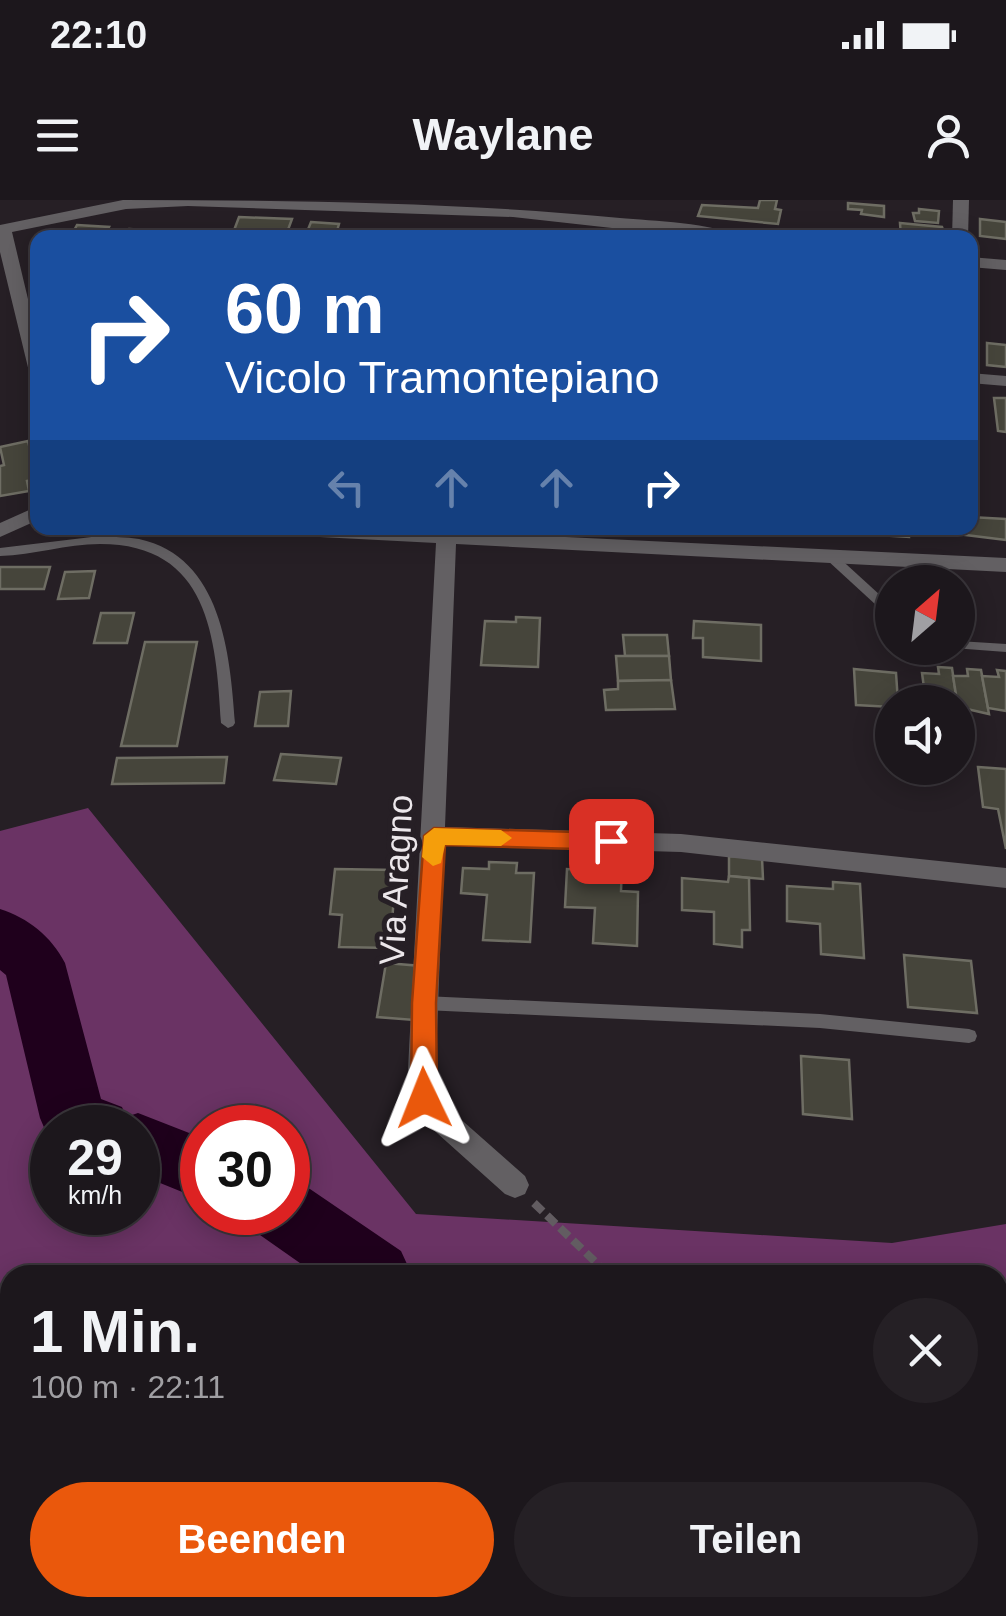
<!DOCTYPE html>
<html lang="de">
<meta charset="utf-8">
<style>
:root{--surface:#1c171c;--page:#252025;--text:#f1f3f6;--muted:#a09fa3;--line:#3a363b;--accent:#ea580c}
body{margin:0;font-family:Helvetica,sans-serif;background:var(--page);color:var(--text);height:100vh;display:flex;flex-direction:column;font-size:38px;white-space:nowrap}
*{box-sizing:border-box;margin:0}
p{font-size:32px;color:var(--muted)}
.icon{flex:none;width:55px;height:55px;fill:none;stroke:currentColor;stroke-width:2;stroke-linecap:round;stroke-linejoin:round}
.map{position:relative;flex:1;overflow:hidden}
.side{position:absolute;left:0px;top:1065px;width:1008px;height:352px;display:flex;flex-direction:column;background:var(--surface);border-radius:30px 30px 0 0;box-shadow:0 5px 25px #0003,0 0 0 2px var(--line)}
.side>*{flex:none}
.hud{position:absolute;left:30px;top:30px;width:948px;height:305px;border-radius:20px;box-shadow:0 5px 25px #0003,0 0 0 2px var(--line);background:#1a4fa0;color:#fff;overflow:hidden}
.needle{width:65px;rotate:28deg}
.fabs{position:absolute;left:875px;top:365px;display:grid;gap:20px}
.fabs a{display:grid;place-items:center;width:100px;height:100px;border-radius:50%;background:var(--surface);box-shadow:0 5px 25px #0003,0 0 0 2px var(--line);font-size:50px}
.speed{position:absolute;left:30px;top:905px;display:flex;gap:20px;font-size:50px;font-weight:700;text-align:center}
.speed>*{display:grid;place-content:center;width:130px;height:130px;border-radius:50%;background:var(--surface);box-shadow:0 5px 25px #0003,0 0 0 2px var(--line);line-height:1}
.speed small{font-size:25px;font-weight:400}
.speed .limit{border:15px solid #d22;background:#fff;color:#111}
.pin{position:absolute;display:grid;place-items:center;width:85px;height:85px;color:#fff;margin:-42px;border-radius:20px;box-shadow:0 5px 15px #0006}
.me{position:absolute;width:110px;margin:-55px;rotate:358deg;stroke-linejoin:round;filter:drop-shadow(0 0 8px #0008)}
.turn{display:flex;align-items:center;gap:35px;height:210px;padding:0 30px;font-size:45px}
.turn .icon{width:130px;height:130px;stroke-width:2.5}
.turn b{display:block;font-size:70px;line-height:85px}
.lanes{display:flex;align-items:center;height:95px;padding:0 30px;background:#0003;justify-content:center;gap:50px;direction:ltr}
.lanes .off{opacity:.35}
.round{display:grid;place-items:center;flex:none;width:105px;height:105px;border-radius:52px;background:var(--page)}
.head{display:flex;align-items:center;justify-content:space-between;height:170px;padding:0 30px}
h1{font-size:60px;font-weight:700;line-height:75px}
.cta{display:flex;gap:20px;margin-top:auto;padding:20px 30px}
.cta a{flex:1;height:115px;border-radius:60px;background:var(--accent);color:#fff;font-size:40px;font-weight:700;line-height:115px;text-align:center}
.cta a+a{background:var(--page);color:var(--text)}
.status{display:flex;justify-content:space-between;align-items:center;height:70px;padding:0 50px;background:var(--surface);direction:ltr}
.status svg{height:28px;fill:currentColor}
header{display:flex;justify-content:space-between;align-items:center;height:130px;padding:0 30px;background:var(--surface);font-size:45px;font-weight:700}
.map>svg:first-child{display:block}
</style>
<div class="status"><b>22:10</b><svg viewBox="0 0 49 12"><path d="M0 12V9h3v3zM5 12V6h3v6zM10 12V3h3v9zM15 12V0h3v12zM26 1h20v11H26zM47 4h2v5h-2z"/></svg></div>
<header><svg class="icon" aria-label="menu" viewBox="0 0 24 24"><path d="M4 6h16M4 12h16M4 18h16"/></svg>Waylane<svg class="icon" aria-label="person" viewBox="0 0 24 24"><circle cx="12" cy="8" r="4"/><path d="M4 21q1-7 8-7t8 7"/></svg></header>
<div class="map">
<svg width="1006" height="1416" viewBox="0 0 1006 1416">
<rect width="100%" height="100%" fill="#261f25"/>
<path fill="#6a3364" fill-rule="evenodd" d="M88 608 416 1014 892 1043 1006 1024V1416H0V631ZM52 928H138V1012H52ZM202 928H288V1012H202ZM998 1075V1408H10V1075Z"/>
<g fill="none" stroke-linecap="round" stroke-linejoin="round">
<g fill="#1f001c" fill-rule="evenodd">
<path d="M0 709C28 718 51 736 65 763L101 899 122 907 126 917 138 913 202 938V1000L138 974V928H52V940L49 939 40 918 6 775 0 770Z"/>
<path d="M288 981 310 989 401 1051 412 1075H317L260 1035 250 1012H288Z"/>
<path d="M593 1408H677L680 1416H596Z"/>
</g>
</g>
<g fill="#46453b" stroke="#6e6d63" stroke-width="2.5">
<path d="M760 0H777L775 9 781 10 778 24 698 16 702 5 758 8Z"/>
<path d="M848 3 884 6V17L861 14 862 10 848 9Z"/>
<path d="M919 9 939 11 938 23 915 21 913 13H919Z"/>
<path d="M239 17 292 19 285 38H253L254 34 233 33Z"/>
<path d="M980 19 1006 22V39L980 36Z"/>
<path d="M311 22 339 24 335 38 305 37Z"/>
<path d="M900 23 942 27 946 38H901Z"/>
<path d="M77 25 109 27 103 38H70Z"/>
<path d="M129 29 162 31 158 38H124Z"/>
<path d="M987 143 1006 145V167L987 165Z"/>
<path d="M994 198H1006V232L998 231Z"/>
<path d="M28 241 37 279 27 281 29 291 0 296V266L4 265 0 247Z"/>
<path d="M970 317 1006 319V340L950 333 949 328H970Z"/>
<path d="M829 328H909V337L829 332Z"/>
<path d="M0 367H50L44 389H0Z"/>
<path d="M95 371 89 398 58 399 65 372Z"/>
<path d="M101 413H134L127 443H94Z"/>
<path d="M516 417 540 418 538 467 481 465 485 421 516 422Z"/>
<path d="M694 421 761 425V461L703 457V438H693Z"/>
<path d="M623 435H667L669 456H625Z"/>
<path d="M145 442H197L177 546H121Z"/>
<path d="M616 456H669L671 480 618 481Z"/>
<path d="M938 467 952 468 957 502H926L922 473 939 474Z"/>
<path d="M854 469 896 473 898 502H892V507L856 505Z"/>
<path d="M967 469 981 470 989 514 958 507 953 476H968Z"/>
<path d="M997 470 1006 471V511L988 508 982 476 999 477Z"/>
<path d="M671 480 675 509 606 510 604 490 618 489V481Z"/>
<path d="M291 491 288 526H255L260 492Z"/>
<path d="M281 554 341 558 336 584 274 580Z"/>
<path d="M227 557 224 583 112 584 117 558Z"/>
<path d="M978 567 1006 569V649L998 609 983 607Z"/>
<path d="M729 656 762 658 763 679 729 676Z"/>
<path d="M489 662 517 663 516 673H534L530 742 483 740 487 695 461 693 463 668 489 669Z"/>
<path d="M596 666 622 667 621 691 638 692 637 746 593 743 595 708 565 707 567 669 596 671Z"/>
<path d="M335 669 396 670 390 748 339 747 342 715 330 714Z"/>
<path d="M729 676 749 678 750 730H742V747L714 744V712L682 710V678L728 682Z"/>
<path d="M833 682 860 684 864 758 821 754 820 724 787 721V686L833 689Z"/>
<path d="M904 755 971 761 977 813 908 807Z"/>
<path d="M386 763 421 766 414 820 377 817Z"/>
<path d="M801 856 849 860 852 919 803 914Z"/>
</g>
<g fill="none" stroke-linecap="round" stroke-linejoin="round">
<g stroke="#625c61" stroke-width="8" stroke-dasharray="12 6" stroke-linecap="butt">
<path d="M534 1003 609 1075"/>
<path d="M857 1408 860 1416"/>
<path d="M918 1408 923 1416"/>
</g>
<g fill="#636063" fill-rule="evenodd">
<path d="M100 336C113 337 126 337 139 339 222 357 230 454 235 523L233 526 228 528 221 523C216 437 209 344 100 344 66 344 34 355 0 356V348Z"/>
<path d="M831 353 835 354 892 406V417L888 416 827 360V354Z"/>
<path d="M958 441 1006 444V452L953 448H958Z"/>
<path d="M424 796 820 814 969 829 975 831 977 836 975 841 969 843 820 828 424 810 418 808 416 803 418 798Z"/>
</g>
<g fill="#636063" fill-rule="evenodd">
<path d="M123 0C289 0 454 2 620 18 651 21 715 22 740 38H702L513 17 188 6 126 9 12 32 38 141V185L32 184 0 52V25Z"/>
<path d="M953 0H969L968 38H952Z"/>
<path d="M970 57 1006 60V70L970 67Z"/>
<path d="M970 173 1006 176V186L970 183Z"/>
<path d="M38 306V320L0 337V323Z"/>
<path d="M252 328H378L1006 358V372L456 344 445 627 681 634 1006 668V688L681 652 444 645 435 888 439 900 525 976 529 985 525 994 515 998 505 994 418 916 407 888 436 343 262 334Z"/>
</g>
</g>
<path fill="#ea580c" stroke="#983908" stroke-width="2.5" d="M434 628 611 633 622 641 611 650 445 645 436 803 437 898 433 905 424 908 415 905 411 898 412 803 424 636Z"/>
<path fill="#f59e0b" d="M434 628 501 630 512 638 501 646 445 645 441 663 433 666 422 657 424 636Z"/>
<g text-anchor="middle" stroke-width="10" stroke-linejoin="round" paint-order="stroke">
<g font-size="35" fill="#ece7eb" stroke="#261f25">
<text transform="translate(396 680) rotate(-87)" y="12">Via Aragno</text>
</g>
</g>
</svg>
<div class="fabs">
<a><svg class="needle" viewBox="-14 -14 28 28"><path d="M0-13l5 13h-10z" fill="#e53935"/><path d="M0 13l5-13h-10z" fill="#a09fa3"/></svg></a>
<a><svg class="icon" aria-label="sound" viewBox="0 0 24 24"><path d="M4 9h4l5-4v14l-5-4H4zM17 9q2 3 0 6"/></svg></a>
</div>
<div class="speed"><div>29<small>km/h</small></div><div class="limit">30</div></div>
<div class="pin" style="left:611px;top:641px;background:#d93025"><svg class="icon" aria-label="arrive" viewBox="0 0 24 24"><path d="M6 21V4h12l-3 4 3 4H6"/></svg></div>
<svg class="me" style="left:424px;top:898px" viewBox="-20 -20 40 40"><path d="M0-17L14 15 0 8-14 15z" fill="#ea580c" stroke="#fff" stroke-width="4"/></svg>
<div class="hud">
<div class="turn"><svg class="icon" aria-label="right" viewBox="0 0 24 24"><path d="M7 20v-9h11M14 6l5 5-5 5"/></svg><div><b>60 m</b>Vicolo Tramontepiano</div></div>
<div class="lanes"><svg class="icon off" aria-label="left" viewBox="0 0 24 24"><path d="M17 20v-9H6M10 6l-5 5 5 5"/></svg><svg class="icon off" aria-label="ahead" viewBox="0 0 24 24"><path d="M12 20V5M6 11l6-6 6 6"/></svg><svg class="icon off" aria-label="ahead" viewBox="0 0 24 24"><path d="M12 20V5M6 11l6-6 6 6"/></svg><svg class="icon" aria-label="right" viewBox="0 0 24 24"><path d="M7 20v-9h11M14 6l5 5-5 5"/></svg></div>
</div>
<section class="side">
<div class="head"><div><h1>1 Min.</h1><p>100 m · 22:11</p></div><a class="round"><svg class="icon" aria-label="close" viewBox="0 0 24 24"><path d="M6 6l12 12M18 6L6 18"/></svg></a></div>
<div class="cta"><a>Beenden</a><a>Teilen</a></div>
</section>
</div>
